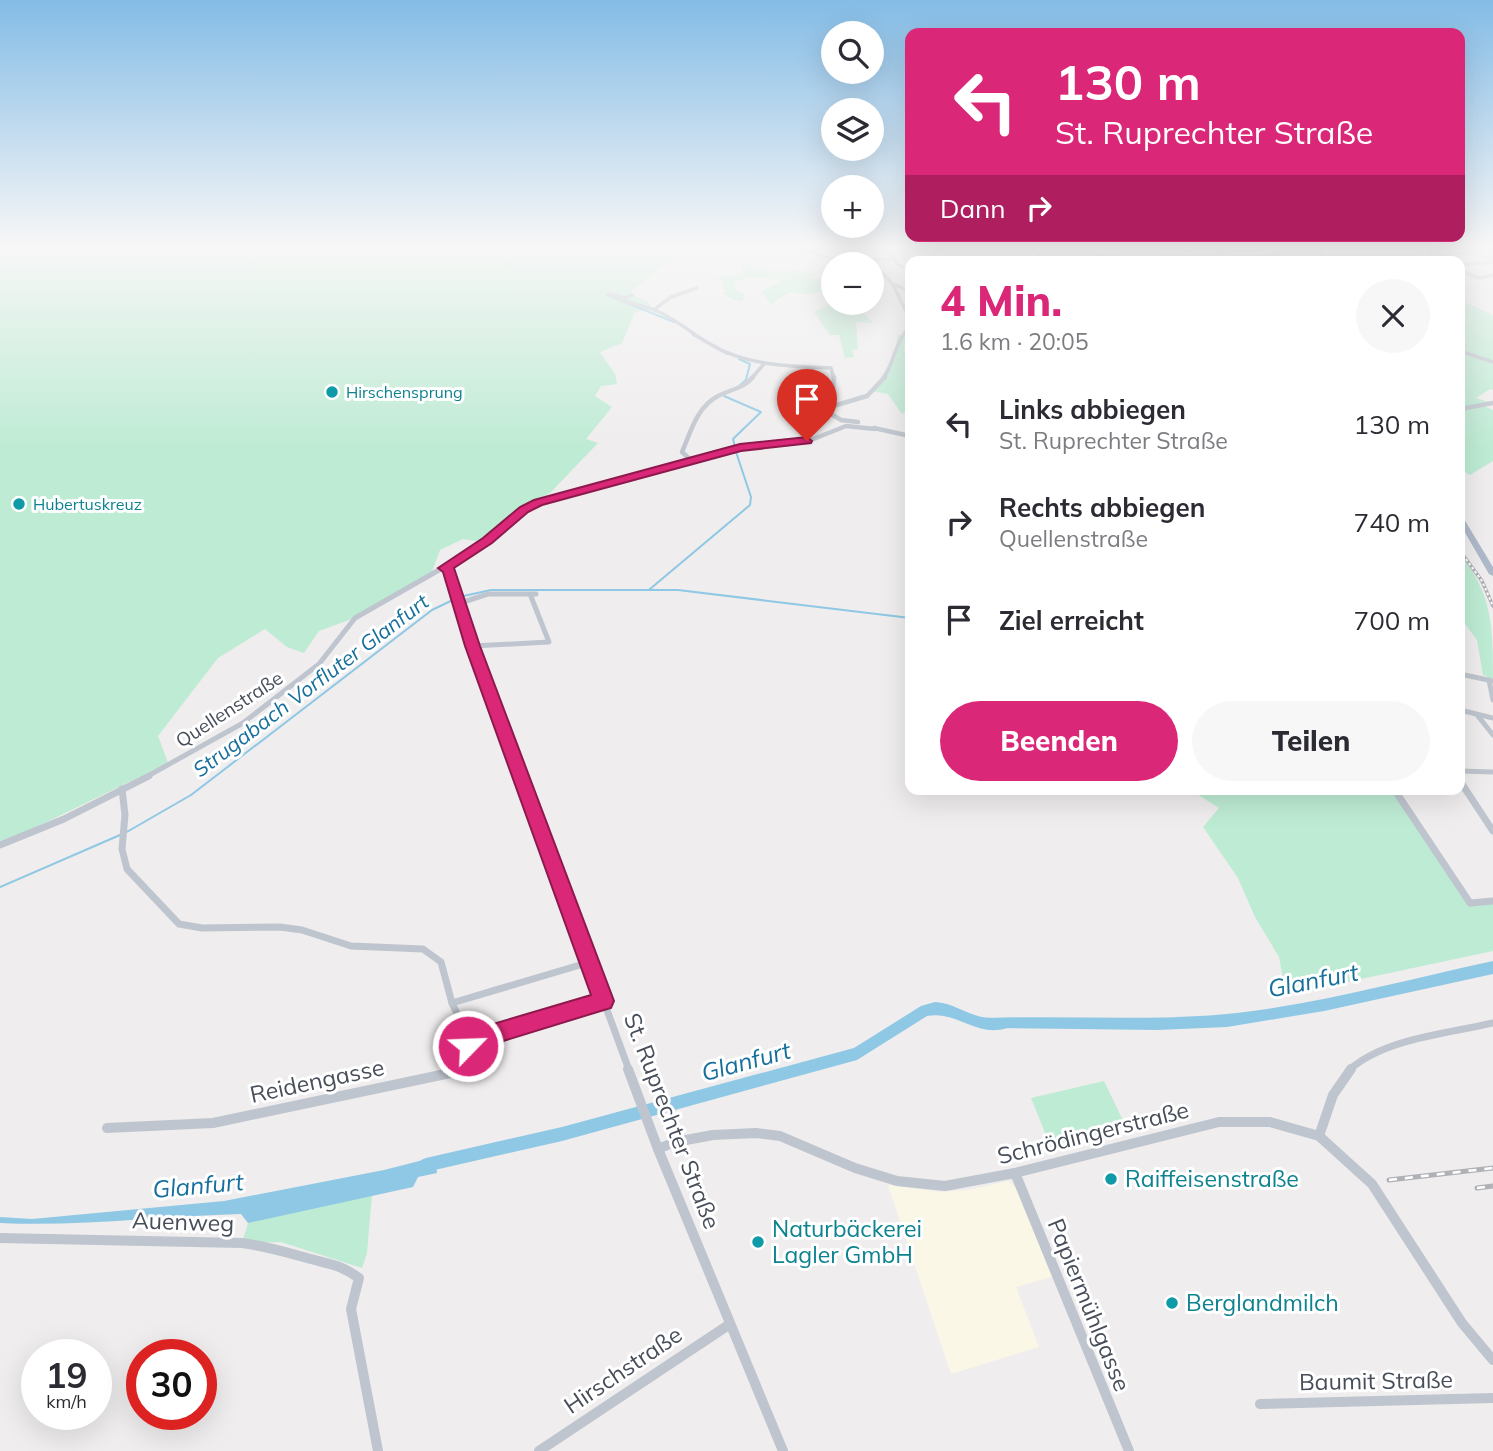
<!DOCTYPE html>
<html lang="de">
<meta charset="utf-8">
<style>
:root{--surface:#fff;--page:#f7f7f7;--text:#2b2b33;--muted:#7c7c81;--accent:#db2777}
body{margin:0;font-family:Mulish,sans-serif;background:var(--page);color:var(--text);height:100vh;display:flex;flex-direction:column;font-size:26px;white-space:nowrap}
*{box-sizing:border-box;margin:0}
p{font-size:23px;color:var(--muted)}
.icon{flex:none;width:38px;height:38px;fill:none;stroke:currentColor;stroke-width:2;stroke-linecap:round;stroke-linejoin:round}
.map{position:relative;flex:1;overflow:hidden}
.side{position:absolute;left:905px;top:256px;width:560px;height:539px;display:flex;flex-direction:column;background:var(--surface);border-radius:14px;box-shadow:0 7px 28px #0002}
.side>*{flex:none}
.banner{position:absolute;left:905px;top:28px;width:560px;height:214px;border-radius:14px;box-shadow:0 7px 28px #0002;background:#db2777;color:#fff;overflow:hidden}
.fabs{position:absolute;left:821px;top:21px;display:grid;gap:14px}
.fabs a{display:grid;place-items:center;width:63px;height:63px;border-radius:50%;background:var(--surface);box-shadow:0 7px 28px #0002;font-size:35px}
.speed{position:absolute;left:21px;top:1339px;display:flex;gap:14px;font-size:35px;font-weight:700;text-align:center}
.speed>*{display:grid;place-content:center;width:91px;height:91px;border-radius:50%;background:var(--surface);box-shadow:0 7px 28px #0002;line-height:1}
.speed small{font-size:18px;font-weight:400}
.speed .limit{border:10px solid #d22;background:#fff;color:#111}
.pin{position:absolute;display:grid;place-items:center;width:60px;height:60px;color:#fff;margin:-72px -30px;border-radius:50% 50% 50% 0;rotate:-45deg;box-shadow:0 0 7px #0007}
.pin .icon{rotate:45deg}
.me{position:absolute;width:77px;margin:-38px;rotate:66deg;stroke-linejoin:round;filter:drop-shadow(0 0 5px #0008)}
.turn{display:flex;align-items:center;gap:24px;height:147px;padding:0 35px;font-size:32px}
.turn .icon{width:91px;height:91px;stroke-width:2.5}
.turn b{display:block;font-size:49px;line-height:60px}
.then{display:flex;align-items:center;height:66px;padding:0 35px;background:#0003;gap:14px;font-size:26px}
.round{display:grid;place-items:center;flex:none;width:74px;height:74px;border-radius:37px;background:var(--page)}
.headline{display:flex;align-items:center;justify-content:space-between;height:119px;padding:0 35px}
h1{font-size:42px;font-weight:800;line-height:52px;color:var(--accent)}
.action{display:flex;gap:14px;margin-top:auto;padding:14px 35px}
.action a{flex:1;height:80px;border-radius:42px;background:var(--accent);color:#fff;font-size:28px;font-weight:800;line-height:80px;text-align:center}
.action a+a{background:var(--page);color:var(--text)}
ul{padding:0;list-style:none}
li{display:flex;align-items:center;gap:21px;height:98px;padding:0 35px}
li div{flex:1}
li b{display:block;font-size:26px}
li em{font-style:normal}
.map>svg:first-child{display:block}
</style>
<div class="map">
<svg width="1493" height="1451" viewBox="0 0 1493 1451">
<rect width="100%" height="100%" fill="#efeded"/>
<path fill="#faf7e6" d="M1008 1181 1017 1188 1052 1277 1016 1287 1039 1347 951 1374 888 1185 940 1192 968 1190Z"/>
<g fill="#beebd4">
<path d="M0 245H702L655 272 630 293 648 302 653 309 635 312 622 343 600 352 615 374 617 384 601 386 595 396 612 407 586 439 598 443 550 493 527 505 482 542 463 539 440 550 432 572 349 620 319 631 304 653 287 647 265 629 218 658 158 736 168 763 26 832 0 841Z"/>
<path d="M876 245H927L938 248 931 256 938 261H910V265L893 256 854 260 818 246 862 251Z"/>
<path d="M1066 245H1182L1196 261H1160L1159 247 1135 246 1120 258 1131 261H1087L1089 257Z"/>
<path d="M1184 245H1255L1258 259 1225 261 1219 253 1221 251H1216L1222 261H1198Z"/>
<path d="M1324 245H1413L1420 254 1414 256 1426 261H1330Z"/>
<path d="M740 264C752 264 762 270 774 271 789 272 800 267 815 274L810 279H830L831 282 823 284 833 291 807 294 790 292 771 304 761 292 780 281C763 276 751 277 734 282L736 290 744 293 743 301 733 300 723 293 725 291 722 280 712 278 744 273Z"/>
<path d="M1460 300 1493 315V390L1490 389 1476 398 1488 402 1460 408Z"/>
<path d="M854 303 873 323 856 322 858 349 852 350 854 357 845 358 839 335H830L814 312 829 304Z"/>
<path d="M898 335H906L904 351 910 355V408L902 414 888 394 872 391 894 357Z"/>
<path d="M1484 406 1493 410V461L1470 475 1460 469V410Z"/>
<path d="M1460 554C1493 595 1493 628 1493 679L1483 675 1477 640 1460 617Z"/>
<path d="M1189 789H1391L1469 905 1493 903V951L1286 995 1279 957 1255 917 1238 878 1203 827 1219 808Z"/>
<path d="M1104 1081 1126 1127 1050 1145 1031 1098Z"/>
<path d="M372 1194 367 1253 362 1268 281 1242 242 1243 248 1223Z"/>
</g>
<g fill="#8ec8e4">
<path d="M1493 961V974L1324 1011 1227 1027 1157 1030 991 1028 988 1018C1071 1015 1154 1022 1237 1013 1323 1003 1409 979 1493 961Z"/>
<path d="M435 1157 437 1173 418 1177 413 1187 248 1223 241 1214C160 1216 80 1227 0 1223V1217L32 1219 224 1201 384 1170Z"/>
</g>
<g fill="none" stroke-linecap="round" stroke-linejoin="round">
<g stroke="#8ec8e4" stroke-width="2">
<path d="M1172 245 1175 252 1173 261"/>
<path d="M1486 250 1493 253"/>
<path d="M607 295 674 322"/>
<path d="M693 335 727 354"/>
<path d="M739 359 750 364 746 380 740 385"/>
<path d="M724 396 761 412 733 439 735 447"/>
<path d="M650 589 750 505 751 497 736 452"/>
<path d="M125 833 191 795 432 610 459 597 491 590H678L910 618"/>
<path d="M0 887 120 835"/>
</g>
<path fill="#8ec8e4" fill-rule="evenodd" d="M935 1002C952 1003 963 1012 978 1016 988 1019 997 1017 1007 1020L1008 1024 1007 1028C977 1038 956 1010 927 1016L857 1060 562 1141 426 1172 421 1170 419 1165 421 1160 426 1158 562 1127 854 1048 921 1006Z"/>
<g stroke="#bfc5ce" stroke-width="3.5">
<path d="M787 245 840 261 895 259 896 263 910 270"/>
<path d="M1030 245 1043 261"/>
<path d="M1089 245 1094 252 1115 261"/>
<path d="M1426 245 1436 261"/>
<path d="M1462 245 1493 260"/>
<path d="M1479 245 1493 251"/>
<path d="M1259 256 1281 253 1284 245"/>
<path d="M1432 256 1476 252"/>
<path d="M890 257 922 245"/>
<path d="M1224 261 1218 252 1257 250"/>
<path d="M1296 261 1304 259"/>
<path d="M872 263 892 283 910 319"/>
<path d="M1460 265 1493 262"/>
<path d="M1460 271 1480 278 1493 275"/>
<path d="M893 284 910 291"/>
<path d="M632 295 625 298 609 294C623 303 639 304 655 310 676 319 691 333 710 344 746 366 790 366 831 368L834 379"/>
<path d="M656 311V308L671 297 697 288"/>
<path d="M1460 351 1493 362"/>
<path d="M751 379 764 364"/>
<path d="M883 379C894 363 896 339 910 327"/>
</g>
<g stroke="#bfc5ce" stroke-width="4.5">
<path d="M834 377 831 414 841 420 858 422"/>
<path d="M830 407 867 396 885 377"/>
<path d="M1460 409 1493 403"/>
<path d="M874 428 910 436"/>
<path d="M692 461 682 452C691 431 697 407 718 396 731 389 743 389 753 377"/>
<path d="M471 552C495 537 513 516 538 503L741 448 811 440 846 426 875 429"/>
</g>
<g stroke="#bfc5ce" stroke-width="5">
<path d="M445 568 449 570 473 646 521 777"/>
<path d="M460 603 488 594H536"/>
<path d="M473 646 549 642 530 594"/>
<path d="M1460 674 1493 681"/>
<path d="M1489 680 1493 700"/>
<path d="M1460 710 1493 718"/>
<path d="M1478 716 1493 735"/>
<path d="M1460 771 1493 772"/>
<path d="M146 777 243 723 319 664 355 618 474 550"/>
</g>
<g stroke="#bfc5ce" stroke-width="7">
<path d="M521 776 629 1070"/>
<path d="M1460 781 1493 831"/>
<path d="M122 789 125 815 122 849 127 869 179 924 202 928 280 927 302 930 351 946 423 949 441 962 452 1003 590 962"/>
<path d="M1394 789 1470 903 1493 901"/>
<path d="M0 845 64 819 149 776"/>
<path d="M452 1003C461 1023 480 1053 457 1070"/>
<path d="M466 1042 604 1001"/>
<path d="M1349 1070C1386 1038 1446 1034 1493 1023"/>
</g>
<g stroke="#bfc5ce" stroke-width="10">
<path d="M628 1069 658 1149 783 1451"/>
<path d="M107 1128 213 1123 455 1072 459 1069"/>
<path d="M1319 1136 1372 1184 1462 1323 1493 1360"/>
<path d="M658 1149 675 1142 713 1135 756 1133 780 1136 855 1168 897 1181 945 1186 1015 1173 1219 1122H1270L1319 1136 1333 1095 1351 1069"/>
<path d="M1015 1173 1129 1451"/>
<path d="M0 1238 242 1243C265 1246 285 1252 307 1258 328 1264 340 1264 359 1278L351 1309 378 1451"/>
<path d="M1260 1404 1493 1398"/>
<path d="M539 1451 730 1324"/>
</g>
<g fill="#aeb9ca" fill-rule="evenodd">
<path d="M1315 245H1319L1328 261H1323Z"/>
<path d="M1460 517 1464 519 1493 567V576L1489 574 1460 524Z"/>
</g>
<g stroke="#afb1b7" stroke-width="3.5">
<g id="rail-far1">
<path d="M1183 245 1197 261"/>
<path d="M1460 551 1482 581 1493 606"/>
</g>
</g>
<g stroke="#afb1b7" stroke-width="5">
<g id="rail">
<path d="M1389 1180 1493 1168"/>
<path d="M1477 1188 1493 1186"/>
</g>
</g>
<use href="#rail-far1" stroke="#fff" stroke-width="2" stroke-dasharray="2.5" stroke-linecap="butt"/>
<use href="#rail" stroke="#fff" stroke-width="2.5" stroke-dasharray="8" stroke-linecap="butt"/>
</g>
<linearGradient id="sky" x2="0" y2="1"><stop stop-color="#84bce6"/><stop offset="0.55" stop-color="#f8f7f7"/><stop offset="1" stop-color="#f8f7f7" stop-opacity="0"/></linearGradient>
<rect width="1493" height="448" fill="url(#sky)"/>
<path fill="#db2777" stroke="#8e194d" stroke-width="2" d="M807 437 812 441 811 443 741 451 542 505 528 512 492 543 454 568 480 646 614 1001 611 1008 604 1010 477 1049 475 1053 468 1056 460 1053 456 1042 459 1034 591 995 465 646 443 572 438 568 483 538 520 507 534 500 740 444Z"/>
<g fill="#0f9aa8" stroke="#fff" stroke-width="2.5">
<circle cx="332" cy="392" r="7"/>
<circle cx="19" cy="504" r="7"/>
<circle cx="1111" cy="1179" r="7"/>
<circle cx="758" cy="1242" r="7"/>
<circle cx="1172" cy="1303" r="7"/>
</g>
<g text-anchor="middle" stroke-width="6" stroke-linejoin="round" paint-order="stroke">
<g font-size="16" fill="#0d838f" stroke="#fff" text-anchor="start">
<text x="346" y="398">Hirschensprung</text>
<text x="33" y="510">Hubertuskreuz</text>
</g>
<g font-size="19" fill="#474e59" stroke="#fff">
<text transform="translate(229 709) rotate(-33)" y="7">Quellenstraße</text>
</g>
<g font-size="21" font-style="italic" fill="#17709b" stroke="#fff">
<text transform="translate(311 686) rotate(-37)" y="7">Strugabach Vorfluter Glanfurt</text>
</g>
<g font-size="23" fill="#474e59" stroke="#fff">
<text transform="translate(317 1081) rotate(-12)" y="8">Reidengasse</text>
<text transform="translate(672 1121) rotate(69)" y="8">St. Ruprechter Straße</text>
<text transform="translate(1093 1133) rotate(-14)" y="8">Schrödingerstraße</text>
<text transform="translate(183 1222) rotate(2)" y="8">Auenweg</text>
<text transform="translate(1089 1305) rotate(68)" y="8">Papiermühlgasse</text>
<text transform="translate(623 1370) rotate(-34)" y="8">Hirschstraße</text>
<text transform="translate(1376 1381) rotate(-1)" y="8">Baumit Straße</text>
</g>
<g font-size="23" fill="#0d838f" stroke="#fff" text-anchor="start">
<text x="1125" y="1187">Raiffeisenstraße</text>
<text x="772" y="1237">Naturbäckerei<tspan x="772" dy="26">Lagler GmbH</tspan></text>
<text x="1186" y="1311">Berglandmilch</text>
</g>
<g font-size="24" font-style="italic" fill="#17709b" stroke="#fff">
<text transform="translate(1313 981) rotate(-11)" y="8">Glanfurt</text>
<text transform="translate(746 1062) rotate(-15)" y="8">Glanfurt</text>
<text transform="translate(198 1186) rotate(-5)" y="8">Glanfurt</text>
</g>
</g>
</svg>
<div class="fabs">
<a><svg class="icon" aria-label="search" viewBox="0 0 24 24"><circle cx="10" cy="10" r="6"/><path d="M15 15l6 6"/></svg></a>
<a><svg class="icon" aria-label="layers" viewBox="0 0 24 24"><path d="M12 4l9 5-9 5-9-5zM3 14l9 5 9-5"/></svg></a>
<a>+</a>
<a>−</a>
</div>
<div class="speed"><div>19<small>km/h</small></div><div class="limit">30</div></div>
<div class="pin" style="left:807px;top:441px;background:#d93025"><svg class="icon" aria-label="arrive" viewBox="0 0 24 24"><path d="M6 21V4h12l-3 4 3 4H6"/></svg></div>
<svg class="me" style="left:468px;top:1046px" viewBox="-20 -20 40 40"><circle r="17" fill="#db2777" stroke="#fff" stroke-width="3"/><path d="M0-11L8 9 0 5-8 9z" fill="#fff"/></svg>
<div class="banner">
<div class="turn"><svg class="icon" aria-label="left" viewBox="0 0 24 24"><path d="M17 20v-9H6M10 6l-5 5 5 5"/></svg><div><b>130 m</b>St. Ruprechter Straße</div></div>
<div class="then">Dann<svg class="icon" aria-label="right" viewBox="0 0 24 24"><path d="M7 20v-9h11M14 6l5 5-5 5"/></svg></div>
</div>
<section class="side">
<div class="headline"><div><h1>4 Min.</h1><p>1.6 km · 20:05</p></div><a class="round"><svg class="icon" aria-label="close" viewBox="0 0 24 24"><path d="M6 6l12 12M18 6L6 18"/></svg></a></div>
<ul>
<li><svg class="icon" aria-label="left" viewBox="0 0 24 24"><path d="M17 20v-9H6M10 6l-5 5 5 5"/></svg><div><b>Links abbiegen</b><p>St. Ruprechter Straße</p></div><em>130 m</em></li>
<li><svg class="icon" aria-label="right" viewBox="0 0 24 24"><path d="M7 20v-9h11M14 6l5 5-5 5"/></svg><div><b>Rechts abbiegen</b><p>Quellenstraße</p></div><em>740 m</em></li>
<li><svg class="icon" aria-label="arrive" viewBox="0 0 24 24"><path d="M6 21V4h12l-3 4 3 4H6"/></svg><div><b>Ziel erreicht</b></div><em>700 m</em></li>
</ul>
<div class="action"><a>Beenden</a><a>Teilen</a></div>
</section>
</div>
